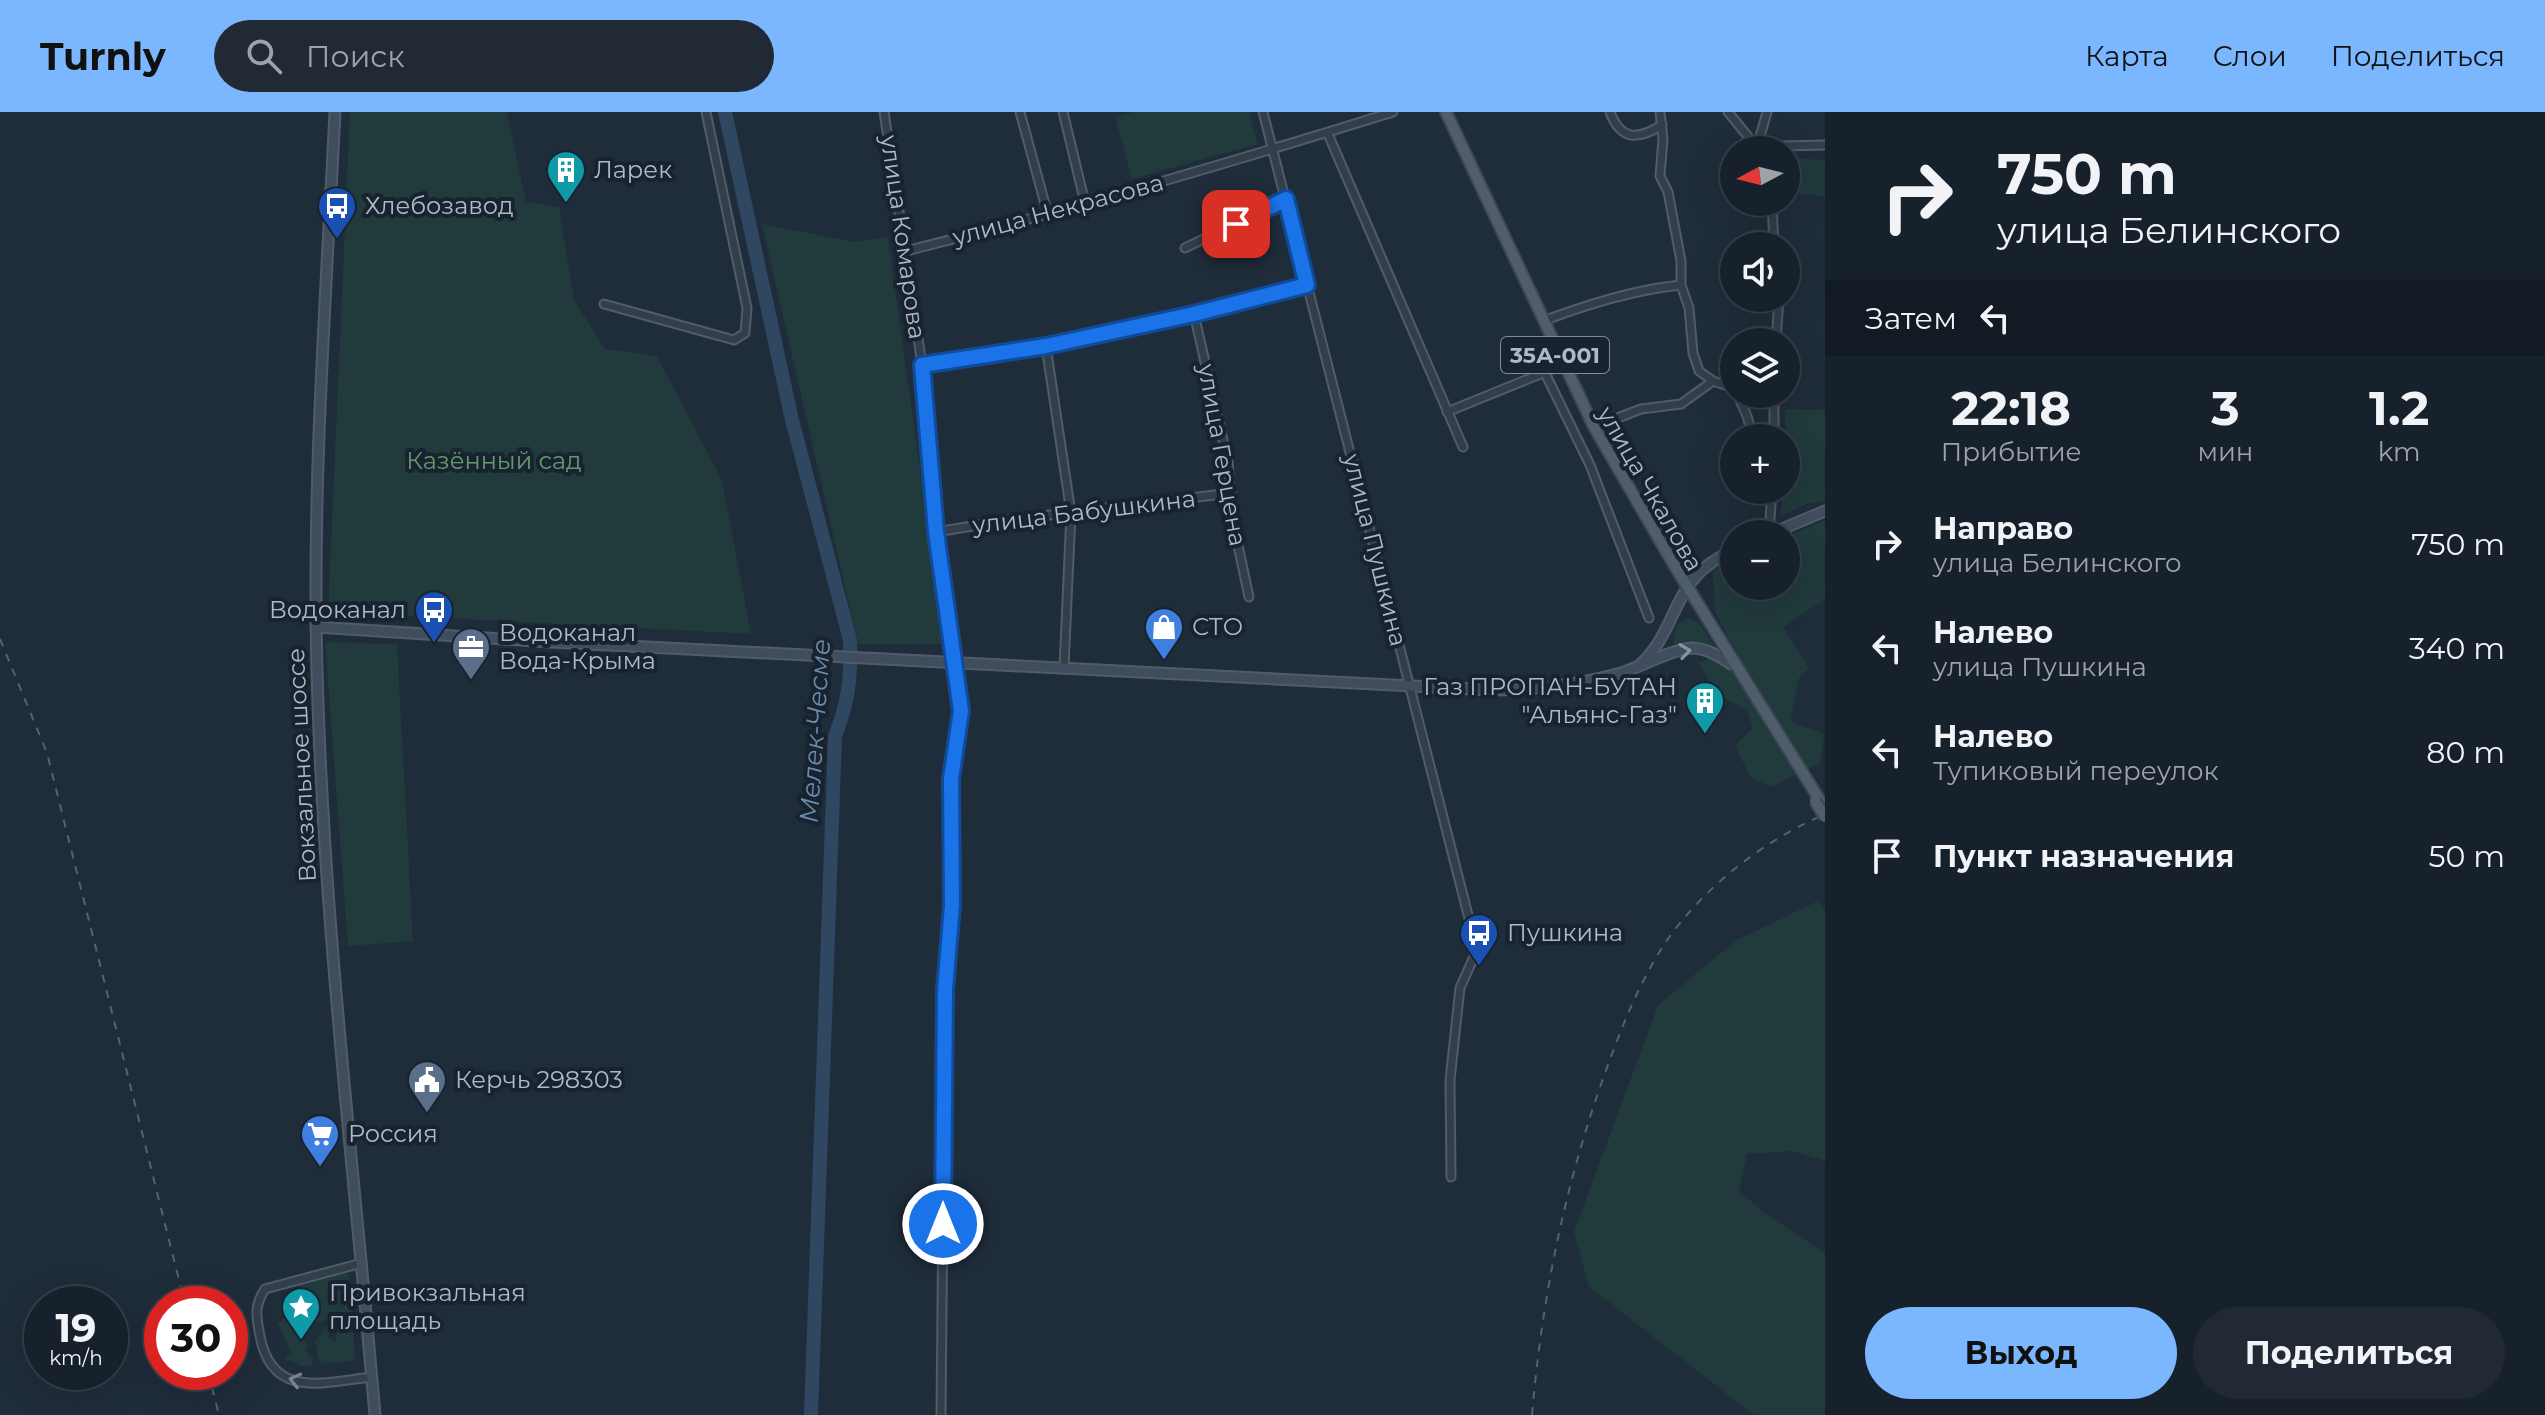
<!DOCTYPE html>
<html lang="ru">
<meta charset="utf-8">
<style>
:root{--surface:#17212c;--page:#202934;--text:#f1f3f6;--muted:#9ea3a9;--line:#363e48;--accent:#7ab7ff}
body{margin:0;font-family:Montserrat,sans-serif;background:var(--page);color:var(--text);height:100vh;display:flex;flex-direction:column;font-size:30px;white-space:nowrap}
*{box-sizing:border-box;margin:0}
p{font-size:26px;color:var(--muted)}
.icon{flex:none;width:44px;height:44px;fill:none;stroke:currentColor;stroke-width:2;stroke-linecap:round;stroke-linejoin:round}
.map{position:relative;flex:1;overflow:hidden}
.side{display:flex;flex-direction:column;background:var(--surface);width:720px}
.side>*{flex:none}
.top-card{background:#17212c;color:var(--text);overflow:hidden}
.needle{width:52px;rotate:263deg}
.tools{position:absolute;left:1720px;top:24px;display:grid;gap:16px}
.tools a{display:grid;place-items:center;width:80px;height:80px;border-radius:50%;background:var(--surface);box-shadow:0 8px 32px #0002,0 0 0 2px var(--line);font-size:40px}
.speed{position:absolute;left:24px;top:1174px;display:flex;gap:16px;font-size:40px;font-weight:700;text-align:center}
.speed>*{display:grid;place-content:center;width:104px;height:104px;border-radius:50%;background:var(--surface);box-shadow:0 8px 32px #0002,0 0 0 2px var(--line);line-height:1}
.speed small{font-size:20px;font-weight:400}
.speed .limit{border:12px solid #d22;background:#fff;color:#111}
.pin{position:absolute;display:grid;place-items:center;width:68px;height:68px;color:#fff;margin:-34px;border-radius:16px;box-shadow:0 4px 12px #0006}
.me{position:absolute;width:88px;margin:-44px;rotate:0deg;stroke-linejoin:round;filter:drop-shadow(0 0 6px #0008)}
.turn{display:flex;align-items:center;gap:28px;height:168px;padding:0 40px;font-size:36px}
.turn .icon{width:104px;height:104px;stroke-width:2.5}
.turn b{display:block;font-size:56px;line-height:68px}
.then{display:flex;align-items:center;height:76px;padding:0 40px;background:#0003;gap:16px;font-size:30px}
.eta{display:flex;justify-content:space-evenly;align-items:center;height:136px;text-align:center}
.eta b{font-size:48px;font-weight:700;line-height:56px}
.primary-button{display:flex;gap:16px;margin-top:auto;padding:16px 40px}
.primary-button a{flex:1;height:92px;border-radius:48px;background:var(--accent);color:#111;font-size:32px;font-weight:700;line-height:92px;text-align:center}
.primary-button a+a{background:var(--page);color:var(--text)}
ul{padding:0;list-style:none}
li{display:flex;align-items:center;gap:24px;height:104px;padding:0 40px}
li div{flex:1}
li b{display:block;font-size:30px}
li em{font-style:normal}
header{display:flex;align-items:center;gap:48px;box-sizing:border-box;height:112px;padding:0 40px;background:var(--accent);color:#111}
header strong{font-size:38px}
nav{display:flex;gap:44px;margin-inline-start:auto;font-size:28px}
.search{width:560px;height:72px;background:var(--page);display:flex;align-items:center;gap:20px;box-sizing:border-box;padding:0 28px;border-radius:44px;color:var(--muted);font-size:30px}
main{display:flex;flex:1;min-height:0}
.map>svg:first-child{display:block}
</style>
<header>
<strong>Turnly</strong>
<div class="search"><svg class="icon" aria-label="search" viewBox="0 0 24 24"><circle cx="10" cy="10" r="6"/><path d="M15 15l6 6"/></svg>Поиск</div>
<nav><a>Карта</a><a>Слои</a><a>Поделиться</a></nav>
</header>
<main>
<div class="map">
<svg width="1825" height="1303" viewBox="0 0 1825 1303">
<rect width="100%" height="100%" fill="#1f2c3a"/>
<g fill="#213a3b">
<path d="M350 0H507L526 90 559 95 574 188 605 237 657 244 722 368 751 522 328 500Z"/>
<path d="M1133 0H1249L1258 32 1132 67 1115 5Z"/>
<path d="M1789 46 1825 48V84L1786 81Z"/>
<path d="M762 112 855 130 888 125 944 532H858Z"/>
<path d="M1785 297 1825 298V388L1807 392 1781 404 1782 378H1786Z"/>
<path d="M1825 408V487L1783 515 1809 556 1799 566 1790 609 1824 622 1820 651 1771 675 1751 666 1735 634 1753 616 1747 599 1719 583 1698 551 1735 538 1715 500 1713 457 1734 448V474H1786V425Z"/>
<path d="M1691 507 1701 513 1717 539C1698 530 1688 537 1673 531L1676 514 1684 508Z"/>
<path d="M325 530 397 532 413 829 348 834Z"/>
<path d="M1818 789 1825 798V1049L1793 1039 1747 1042 1739 1079 1765 1101 1825 1141V1303H1755L1745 1296 1589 1175 1574 1120 1658 893 1735 829Z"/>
<path d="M345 1161 349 1163 355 1245 352 1249 323 1252 319 1248 315 1230 328 1211 333 1213 328 1226 336 1230 337 1220 345 1210 344 1205 332 1201 327 1207 319 1211 306 1201 308 1188 299 1174Z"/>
<path d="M297 1192 300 1195 290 1216 308 1232 305 1238 313 1247 311 1254H302L284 1246 292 1241C284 1230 283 1216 276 1209L282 1210 287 1198Z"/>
</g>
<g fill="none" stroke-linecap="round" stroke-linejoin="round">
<path stroke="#2f4761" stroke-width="14" d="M725 0 792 308 850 528C851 566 849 588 835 624L811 1303"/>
<g stroke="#505c68" stroke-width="11">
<g id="street">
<path d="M884 0 922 253 936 420 961 599 951 667 952 793 945 878 941 1303"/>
<path d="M1020 0 1048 103"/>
<path d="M1063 0 1085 91"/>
<path d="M1263 0 1477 838 1460 876 1450 968 1451 1065"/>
<path d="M1610 0C1621 29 1638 28 1662 13"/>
<path d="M1660 0 1663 27 1660 64 1668 80 1681 149V173L1689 196 1693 241 1699 259 1713 269 1734 276"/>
<path d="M1728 0 1759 38"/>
<path d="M1328 22 1463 335"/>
<path d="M1757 35 1767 0"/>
<path d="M1780 38 1783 34 1825 33"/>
<path d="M1772 90 1774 134"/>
<path d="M1185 136 1286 87"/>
<path d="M906 139C1070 98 1232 50 1393 0"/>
<path d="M604 192 734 228 745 221 747 196 706 0"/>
<path d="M1194 202 1228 350 1232 405 1249 485"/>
<path d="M1543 209C1589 192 1633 178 1681 173"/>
<path d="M1776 230 1779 186"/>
<path d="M1046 234 1071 401 1064 555"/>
<path d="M922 253 1046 234 1194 202 1307 173"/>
<path d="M1545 261 1590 353 1649 506"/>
<path d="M1737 282 1747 304 1753 326"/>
<path d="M1447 300 1560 254"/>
<path d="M1594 315 1641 297 1681 292 1713 269"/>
<path d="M1774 326V282"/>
<path d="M936 420 1009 408 1231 381"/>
<path d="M1769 422 1772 378"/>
<path d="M362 1151 265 1177C254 1194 256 1204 260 1224 272 1288 324 1270 372 1265"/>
</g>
</g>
<g stroke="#505c68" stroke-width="13">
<g id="secondary">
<path d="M335 0C326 185 312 372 317 557 323 807 354 1055 375 1303"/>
<path d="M1770 422 1825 399"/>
<path d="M316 515 550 530 1491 578C1535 578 1578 573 1621 561 1643 554 1670 538 1691 536 1706 536 1719 544 1731 552"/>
<path d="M1640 553C1682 513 1669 466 1734 438"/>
</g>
</g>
<g stroke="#3c4754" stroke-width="14">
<path id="primary" d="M1446 0 1594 315 1674 453 1824 695"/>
</g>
<use href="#street" stroke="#323e4a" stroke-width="7"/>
<use href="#secondary" stroke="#404d5e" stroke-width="9"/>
<use href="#primary" stroke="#505d6b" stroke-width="10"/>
<g stroke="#546272" stroke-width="2" stroke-dasharray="8 8" stroke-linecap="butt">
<path d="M0 527 47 641 185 1192"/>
<path d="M208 1260 219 1303"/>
<path d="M1532 1303C1542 1185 1565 1072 1605 961 1622 914 1641 865 1670 824 1710 770 1764 729 1825 702"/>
</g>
<g stroke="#3c4754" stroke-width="14" stroke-linecap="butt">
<path id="primary-bridge" d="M1815 689 1825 705"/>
</g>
<use href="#primary-bridge" stroke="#505d6b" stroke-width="10"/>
</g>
<defs><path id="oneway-chevron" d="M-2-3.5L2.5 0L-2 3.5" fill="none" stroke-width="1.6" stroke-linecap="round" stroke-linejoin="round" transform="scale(2)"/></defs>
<use stroke="#8793a2" href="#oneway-chevron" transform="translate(1685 539) rotate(-8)"/>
<use stroke="#76828f" href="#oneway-chevron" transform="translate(295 1268) rotate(-166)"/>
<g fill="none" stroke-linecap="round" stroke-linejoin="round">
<g stroke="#114b97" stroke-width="20">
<path id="route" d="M943 1112 945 878 952 793 951 667 961 599 936 420 922 253 1046 234 1194 202 1307 173 1286 87 1236 112"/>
</g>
<use href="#route" stroke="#1a73e8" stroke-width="14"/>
</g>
<defs>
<g id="building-pin" transform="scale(2)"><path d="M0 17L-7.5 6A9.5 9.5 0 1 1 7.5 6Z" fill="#0f9aa8" stroke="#18232f"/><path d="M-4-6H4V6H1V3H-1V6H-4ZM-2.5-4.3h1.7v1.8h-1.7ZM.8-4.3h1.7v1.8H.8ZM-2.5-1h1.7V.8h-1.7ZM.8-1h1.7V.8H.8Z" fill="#fff"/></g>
<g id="bus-pin" transform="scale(2)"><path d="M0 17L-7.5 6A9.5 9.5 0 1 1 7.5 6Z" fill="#1a4fb4" stroke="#18232f"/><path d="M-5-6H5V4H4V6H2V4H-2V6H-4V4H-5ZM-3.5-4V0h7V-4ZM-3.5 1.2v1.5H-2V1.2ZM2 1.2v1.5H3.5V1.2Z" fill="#fff"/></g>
<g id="shop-pin" transform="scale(2)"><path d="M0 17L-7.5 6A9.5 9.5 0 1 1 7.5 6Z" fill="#3f7fe0" stroke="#18232f"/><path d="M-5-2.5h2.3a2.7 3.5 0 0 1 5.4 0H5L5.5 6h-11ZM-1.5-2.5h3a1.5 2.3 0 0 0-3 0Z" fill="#fff"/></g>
<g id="office-pin" transform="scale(2)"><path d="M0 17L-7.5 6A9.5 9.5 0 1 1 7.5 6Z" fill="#5c6f8a" stroke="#18232f"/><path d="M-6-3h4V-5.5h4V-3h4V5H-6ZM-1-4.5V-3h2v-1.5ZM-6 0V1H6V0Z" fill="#fff"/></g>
<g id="civic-pin" transform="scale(2)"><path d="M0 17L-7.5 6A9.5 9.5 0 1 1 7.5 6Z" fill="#5c6f8a" stroke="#18232f"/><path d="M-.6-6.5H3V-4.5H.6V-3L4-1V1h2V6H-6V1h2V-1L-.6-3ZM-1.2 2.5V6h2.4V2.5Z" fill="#fff"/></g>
<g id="supermarket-pin" transform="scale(2)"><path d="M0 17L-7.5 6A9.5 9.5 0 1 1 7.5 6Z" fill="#3f7fe0" stroke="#18232f"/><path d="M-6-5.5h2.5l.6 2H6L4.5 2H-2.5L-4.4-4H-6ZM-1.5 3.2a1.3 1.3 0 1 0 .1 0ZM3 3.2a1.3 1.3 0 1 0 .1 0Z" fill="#fff"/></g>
<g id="sight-pin" transform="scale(2)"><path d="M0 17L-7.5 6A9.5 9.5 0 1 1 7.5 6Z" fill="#0f9aa8" stroke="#18232f"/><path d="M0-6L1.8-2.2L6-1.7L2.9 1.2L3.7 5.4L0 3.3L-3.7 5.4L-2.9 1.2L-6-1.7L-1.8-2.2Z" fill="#fff"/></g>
</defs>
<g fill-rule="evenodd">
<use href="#building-pin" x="566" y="58"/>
<use href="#bus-pin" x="337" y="94"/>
<use href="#bus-pin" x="434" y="498"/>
<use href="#shop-pin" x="1164" y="515"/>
<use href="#office-pin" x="471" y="535"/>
<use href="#building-pin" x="1705" y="589"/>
<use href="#bus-pin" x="1479" y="821"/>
<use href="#civic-pin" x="427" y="968"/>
<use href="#supermarket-pin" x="320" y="1022"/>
<use href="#sight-pin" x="301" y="1195"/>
</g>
<g text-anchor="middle" stroke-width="8" stroke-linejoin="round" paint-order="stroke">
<rect fill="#18232f" stroke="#808c99" stroke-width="2" x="1501" y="225" width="108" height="36" rx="6"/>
<g font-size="22" font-weight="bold" fill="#adb9c7">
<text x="1555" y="251">35А-001</text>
</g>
<g font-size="24" fill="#adb9c7" stroke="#18232f" text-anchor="start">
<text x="594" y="66">Ларек</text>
<text x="365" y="102">Хлебозавод</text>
<text x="406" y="506" text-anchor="end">Водоканал</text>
<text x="1192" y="523">СТО</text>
<text x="499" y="529">Водоканал<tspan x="499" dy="28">Вода-Крыма</tspan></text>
<text x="1677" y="583" text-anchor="end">Газ ПРОПАН-БУТАН<tspan x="1677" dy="28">"Альянс-Газ"</tspan></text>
<text x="1507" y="829">Пушкина</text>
<text x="455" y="976">Керчь 298303</text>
<text x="348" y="1030">Россия</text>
<text x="329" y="1189">Привокзальная<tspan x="329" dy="28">площадь</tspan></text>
</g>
<g font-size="24" fill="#adb9c7" stroke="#18232f">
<text transform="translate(1058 98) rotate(-15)" y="8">улица Некрасова</text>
<text transform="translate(903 125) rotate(82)" y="8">улица Комарова</text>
<text transform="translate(1222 343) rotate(80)" y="8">улица Герцена</text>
<text transform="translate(1650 377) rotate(60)" y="8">улица Чкалова</text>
<text transform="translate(1084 400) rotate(-7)" y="8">улица Бабушкина</text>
<text transform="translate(1375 438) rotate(76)" y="8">улица Пушкина</text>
<text transform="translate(302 653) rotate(-93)" y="8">Вокзальное шоссе</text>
</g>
<g font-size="24" fill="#629a6b" stroke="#18232f">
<text x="494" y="357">Казённый сад</text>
</g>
<g font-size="26" font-style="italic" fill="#6a8cae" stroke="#18232f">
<text transform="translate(815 619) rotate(-86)" y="9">Мелек-Чесме</text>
</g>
</g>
</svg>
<div class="tools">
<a><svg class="needle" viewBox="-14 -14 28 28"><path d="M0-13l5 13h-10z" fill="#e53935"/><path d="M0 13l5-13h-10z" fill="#9ea3a9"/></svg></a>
<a><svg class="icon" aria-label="sound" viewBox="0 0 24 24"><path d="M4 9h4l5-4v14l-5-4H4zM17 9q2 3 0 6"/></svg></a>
<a><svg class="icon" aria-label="layers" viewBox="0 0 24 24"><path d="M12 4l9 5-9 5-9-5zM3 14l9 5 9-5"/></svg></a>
<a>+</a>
<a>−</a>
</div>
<div class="speed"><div>19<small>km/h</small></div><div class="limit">30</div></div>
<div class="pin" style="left:1236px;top:112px;background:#d93025"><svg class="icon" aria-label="arrive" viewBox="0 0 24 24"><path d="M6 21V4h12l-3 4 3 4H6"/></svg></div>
<svg class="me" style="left:943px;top:1112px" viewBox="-20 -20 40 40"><circle r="17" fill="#1a73e8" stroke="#fff" stroke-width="3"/><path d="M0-11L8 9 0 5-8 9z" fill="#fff"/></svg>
</div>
<section class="side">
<div class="top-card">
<div class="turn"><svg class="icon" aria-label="right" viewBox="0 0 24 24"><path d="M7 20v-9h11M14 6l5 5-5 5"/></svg><div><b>750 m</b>улица Белинского</div></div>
<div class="then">Затем<svg class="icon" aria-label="left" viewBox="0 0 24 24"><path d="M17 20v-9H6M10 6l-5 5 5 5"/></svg></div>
</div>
<div class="eta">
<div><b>22:18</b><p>Прибытие</p></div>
<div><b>3</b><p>мин</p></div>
<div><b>1.2</b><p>km</p></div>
</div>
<ul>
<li><svg class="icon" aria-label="right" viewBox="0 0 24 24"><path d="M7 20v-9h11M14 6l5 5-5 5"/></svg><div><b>Направо</b><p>улица Белинского</p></div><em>750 m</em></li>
<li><svg class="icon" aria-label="left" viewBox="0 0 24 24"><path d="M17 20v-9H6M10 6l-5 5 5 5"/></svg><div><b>Налево</b><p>улица Пушкина</p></div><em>340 m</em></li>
<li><svg class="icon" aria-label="left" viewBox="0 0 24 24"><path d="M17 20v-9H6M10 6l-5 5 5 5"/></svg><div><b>Налево</b><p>Тупиковый переулок</p></div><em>80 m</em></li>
<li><svg class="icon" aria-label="arrive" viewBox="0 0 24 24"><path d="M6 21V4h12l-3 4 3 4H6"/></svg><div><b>Пункт назначения</b></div><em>50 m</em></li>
</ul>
<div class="primary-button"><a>Выход</a><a>Поделиться</a></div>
</section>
</main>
